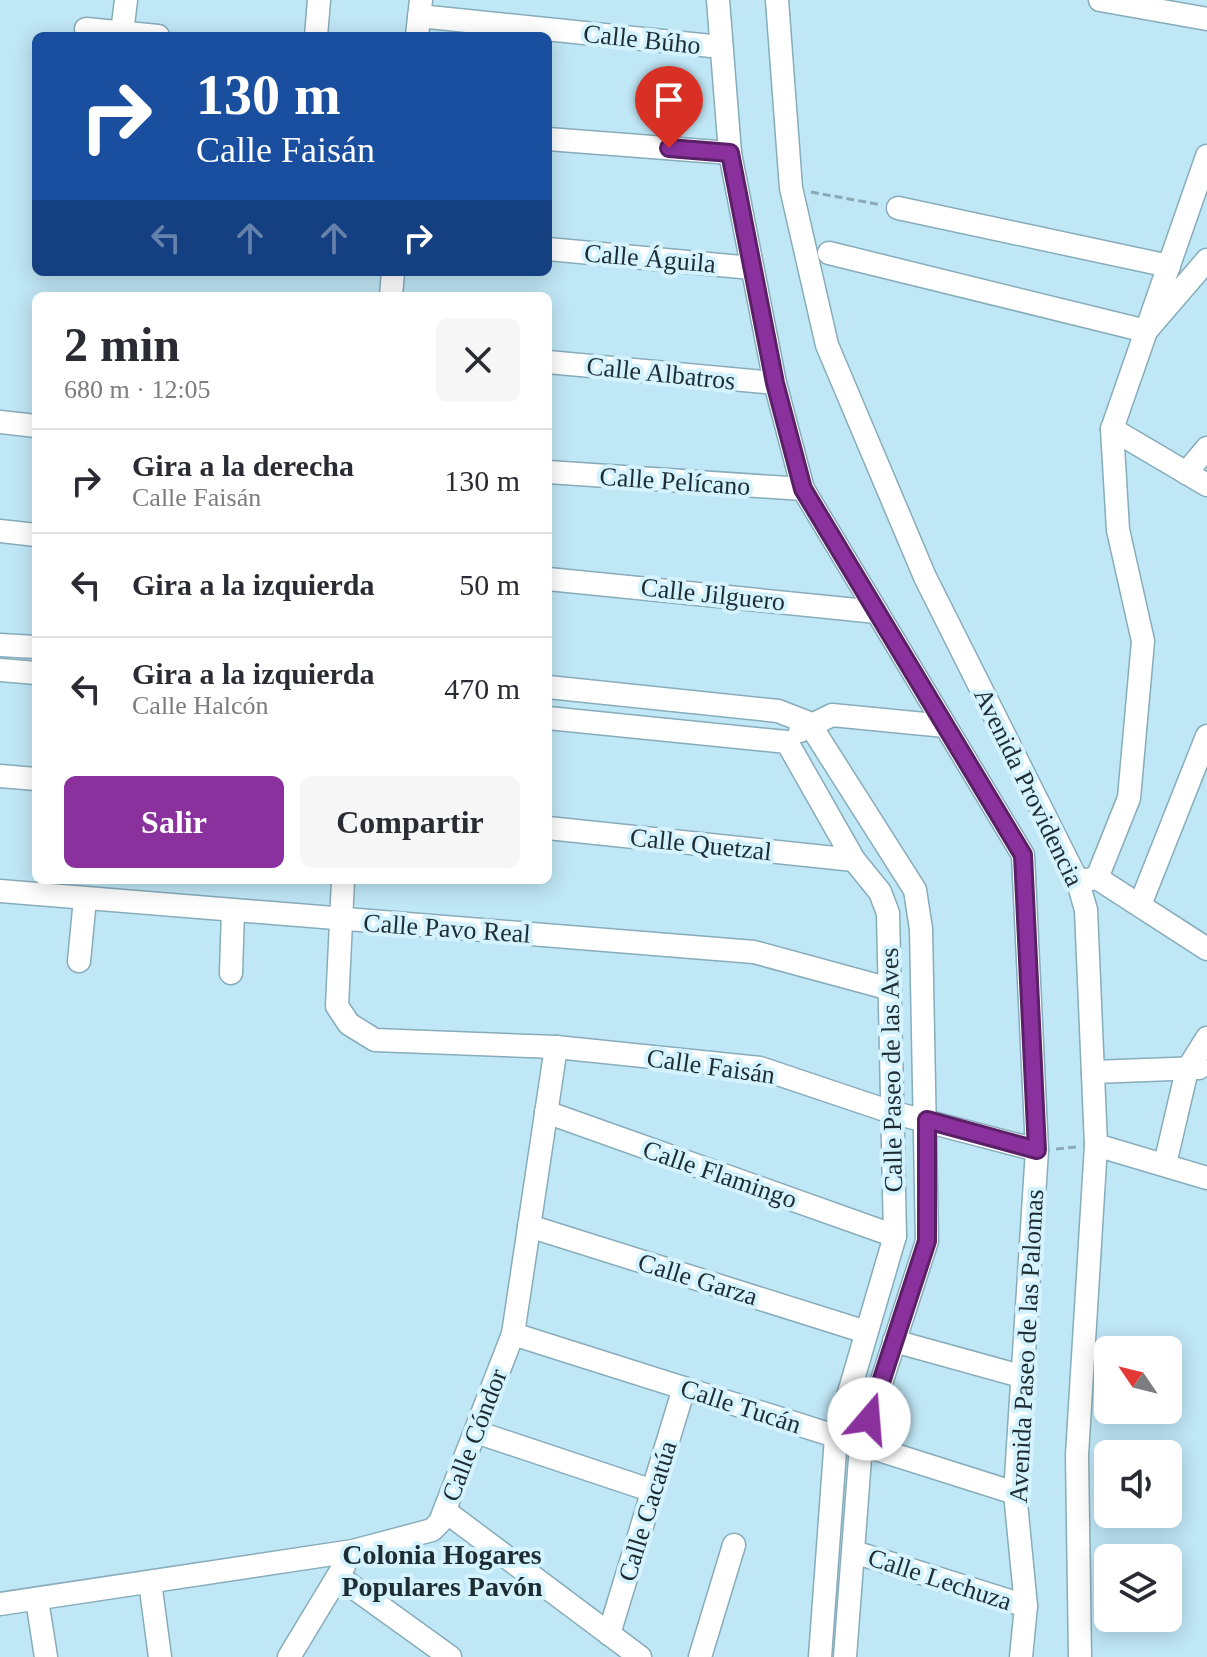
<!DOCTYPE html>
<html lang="es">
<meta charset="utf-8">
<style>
:root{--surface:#fff;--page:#f7f7f7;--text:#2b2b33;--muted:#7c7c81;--line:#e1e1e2;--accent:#8a319e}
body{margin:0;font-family:Georgia,serif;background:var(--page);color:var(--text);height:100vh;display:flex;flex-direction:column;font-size:30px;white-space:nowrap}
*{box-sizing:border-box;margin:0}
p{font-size:26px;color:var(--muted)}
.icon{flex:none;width:44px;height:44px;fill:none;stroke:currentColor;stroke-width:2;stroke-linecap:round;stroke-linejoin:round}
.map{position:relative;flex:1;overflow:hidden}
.panel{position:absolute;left:32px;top:292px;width:520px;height:592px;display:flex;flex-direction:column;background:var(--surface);border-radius:12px;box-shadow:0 4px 20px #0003}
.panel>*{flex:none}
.top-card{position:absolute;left:32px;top:32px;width:520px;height:244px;border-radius:12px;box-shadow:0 4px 20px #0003;background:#1a4fa0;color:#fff;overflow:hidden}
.needle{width:52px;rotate:305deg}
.fabs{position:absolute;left:1094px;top:1336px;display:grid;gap:16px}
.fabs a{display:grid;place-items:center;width:88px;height:88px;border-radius:12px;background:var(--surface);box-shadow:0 4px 20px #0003;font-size:40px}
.pin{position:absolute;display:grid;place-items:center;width:68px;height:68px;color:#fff;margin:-82px -34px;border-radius:50% 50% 50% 0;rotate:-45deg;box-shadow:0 0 8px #0007}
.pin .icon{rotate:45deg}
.me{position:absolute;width:88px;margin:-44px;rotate:18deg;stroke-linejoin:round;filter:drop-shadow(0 0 6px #0008)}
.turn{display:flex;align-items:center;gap:28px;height:168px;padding:0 32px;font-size:36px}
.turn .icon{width:104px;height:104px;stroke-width:2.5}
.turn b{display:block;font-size:56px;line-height:68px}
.lanes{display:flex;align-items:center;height:76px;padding:0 32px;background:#0003;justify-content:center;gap:40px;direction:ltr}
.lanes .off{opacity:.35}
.round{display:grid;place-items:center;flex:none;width:84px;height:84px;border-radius:12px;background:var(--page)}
.summary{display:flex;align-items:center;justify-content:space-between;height:136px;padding:0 32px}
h1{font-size:48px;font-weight:800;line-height:60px}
.action{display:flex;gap:16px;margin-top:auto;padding:16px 32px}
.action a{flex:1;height:92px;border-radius:12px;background:var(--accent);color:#fff;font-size:32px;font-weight:800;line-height:92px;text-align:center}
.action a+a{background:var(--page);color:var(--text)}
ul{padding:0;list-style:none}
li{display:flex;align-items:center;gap:24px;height:104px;padding:0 32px;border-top:2px solid var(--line)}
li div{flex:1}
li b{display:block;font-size:30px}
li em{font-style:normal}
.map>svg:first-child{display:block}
</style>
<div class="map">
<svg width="1207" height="1657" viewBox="0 0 1207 1657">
<rect width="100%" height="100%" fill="#c0e7f6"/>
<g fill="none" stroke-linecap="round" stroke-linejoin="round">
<g stroke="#87acba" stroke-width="25">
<g id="minor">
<path d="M718 0 730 153 775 383 803 489 1023 855 1037 1150 1015 1493 1026 1606 1021 1657"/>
<path d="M777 0 791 188 827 345 925 577 1078 882 1086 910 1096 1145 1077 1455 1080 1657"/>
<path d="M1100 0 1207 19"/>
<path d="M419 16 721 47"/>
<path d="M86 29 158 36"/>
<path d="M122 33 126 0"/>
<path d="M316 36 319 0"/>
<path d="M417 36 421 0"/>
<path d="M548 139 730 153"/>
<path d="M898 208 1169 266"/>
<path d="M548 249 752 268"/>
<path d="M829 253 1146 331 1207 260"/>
<path d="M391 296 393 272"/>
<path d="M548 362 775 383"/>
<path d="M0 422 36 426"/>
<path d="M1112 429 1207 485"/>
<path d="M548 472 803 489"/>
<path d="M1186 473 1207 448"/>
<path d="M0 531 36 535"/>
<path d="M548 579 877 612"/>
<path d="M0 645 36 647"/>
<path d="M0 670 36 673"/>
<path d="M548 687 778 711 809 723 915 890 921 929 927 1241 861 1445 845 1657"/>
<path d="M548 718 787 742 854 860 880 892 888 913 895 1236 836 1437 820 1657"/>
<path d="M800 731 832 715 945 726"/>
<path d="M0 776 36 779"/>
<path d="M548 828 854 860"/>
<path d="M1097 878 1129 798 1143 641 1118 530 1112 429 1207 156"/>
<path d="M343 880 337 1006 349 1024 375 1040 556 1047 760 1068 891 1112 1037 1150"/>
<path d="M1085 880 1097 878 1207 949"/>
<path d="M0 891 754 952 890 989"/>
<path d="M1140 905 1207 736"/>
<path d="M79 961 85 899"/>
<path d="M231 973 233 911"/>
<path d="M1093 1072 1199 1068"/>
<path d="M546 1112 895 1236"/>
<path d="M1096 1145 1207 1178"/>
<path d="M1165 1164 1187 1070 1207 1038"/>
<path d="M529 1226 866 1332"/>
<path d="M513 1334 1015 1493"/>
<path d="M894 1341 1024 1377"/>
<path d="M476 1432 653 1491"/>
<path d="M445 1511 640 1657"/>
<path d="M854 1552 1026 1606"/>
<path d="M339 1577 450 1657"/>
<path d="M150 1582 160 1657"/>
<path d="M37 1600 46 1657"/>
<path d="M0 1604 353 1551 432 1530 440 1522 513 1334 556 1047"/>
<path d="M609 1634 684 1388"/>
<path d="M289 1657 344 1566"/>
<path d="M700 1657 734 1545"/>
</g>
</g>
<g stroke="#8aa9b4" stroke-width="3" stroke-dasharray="8 4" stroke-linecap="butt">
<path d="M811 192 882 205"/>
<path d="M1056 1149 1076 1147"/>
</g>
<use href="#minor" stroke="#fff" stroke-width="22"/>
</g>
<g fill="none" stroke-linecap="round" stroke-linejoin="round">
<g stroke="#5a2067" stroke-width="20">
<path id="route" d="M669 148 730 153 775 383 803 489 1023 855 1037 1150 927 1120V1241L869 1419"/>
</g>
<use href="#route" stroke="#8a319e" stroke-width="14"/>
</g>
<g text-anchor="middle" stroke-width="8" stroke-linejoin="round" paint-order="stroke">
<g font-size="26" fill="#1e2d32" stroke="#d4f3ff">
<text transform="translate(642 39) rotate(6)" y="9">Calle Búho</text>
<text transform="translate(650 258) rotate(5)" y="9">Calle Águila</text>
<text transform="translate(661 373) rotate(6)" y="9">Calle Albatros</text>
<text transform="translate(675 481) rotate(4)" y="9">Calle Pelícano</text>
<text transform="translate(713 594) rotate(6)" y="9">Calle Jilguero</text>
<text transform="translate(1029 787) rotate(64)" y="9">Avenida Providencia</text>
<text transform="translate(701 844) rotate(6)" y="9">Calle Quetzal</text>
<text transform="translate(447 928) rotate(4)" y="9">Calle Pavo Real</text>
<text transform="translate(711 1066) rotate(8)" y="9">Calle Faisán</text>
<text transform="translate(891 1070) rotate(-91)" y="9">Calle Paseo de las Aves</text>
<text transform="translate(720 1174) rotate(19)" y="9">Calle Flamingo</text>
<text transform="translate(698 1279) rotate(17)" y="9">Calle Garza</text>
<text transform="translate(1026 1346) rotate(-87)" y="9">Avenida Paseo de las Palomas</text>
<text transform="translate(741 1406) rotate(18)" y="9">Calle Tucán</text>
<text transform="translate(474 1435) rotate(-69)" y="9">Calle Cóndor</text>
<text transform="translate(647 1511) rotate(-73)" y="9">Calle Cacatúa</text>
<text transform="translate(940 1579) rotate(18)" y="9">Calle Lechuza</text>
</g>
<g font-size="28" font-weight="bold" fill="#1e2d32" stroke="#d4f3ff">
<text x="442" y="1564">Colonia Hogares<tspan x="442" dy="32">Populares Pavón</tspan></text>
</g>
</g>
</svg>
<div class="fabs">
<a><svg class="needle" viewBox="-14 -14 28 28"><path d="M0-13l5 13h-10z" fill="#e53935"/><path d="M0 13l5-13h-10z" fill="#7c7c81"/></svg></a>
<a><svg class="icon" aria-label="sound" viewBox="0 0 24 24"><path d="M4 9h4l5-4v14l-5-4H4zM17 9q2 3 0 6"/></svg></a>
<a><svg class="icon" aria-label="layers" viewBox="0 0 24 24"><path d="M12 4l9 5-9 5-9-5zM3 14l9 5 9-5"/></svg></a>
</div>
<div class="pin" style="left:669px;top:148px;background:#d93025"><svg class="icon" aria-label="arrive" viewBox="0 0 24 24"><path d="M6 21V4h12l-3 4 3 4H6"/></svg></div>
<svg class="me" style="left:869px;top:1419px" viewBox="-20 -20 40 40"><circle r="19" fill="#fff"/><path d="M0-13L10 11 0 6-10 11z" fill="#8a319e"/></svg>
<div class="top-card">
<div class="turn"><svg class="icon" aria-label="right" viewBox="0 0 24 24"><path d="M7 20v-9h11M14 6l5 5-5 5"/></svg><div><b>130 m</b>Calle Faisán</div></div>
<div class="lanes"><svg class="icon off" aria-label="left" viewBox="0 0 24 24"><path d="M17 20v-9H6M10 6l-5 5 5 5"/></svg><svg class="icon off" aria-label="ahead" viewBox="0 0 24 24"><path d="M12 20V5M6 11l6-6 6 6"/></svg><svg class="icon off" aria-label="ahead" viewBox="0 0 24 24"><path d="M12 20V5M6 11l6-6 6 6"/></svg><svg class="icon" aria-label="right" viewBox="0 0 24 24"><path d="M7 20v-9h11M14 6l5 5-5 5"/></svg></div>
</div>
<section class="panel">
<div class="summary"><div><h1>2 min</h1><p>680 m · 12:05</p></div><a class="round"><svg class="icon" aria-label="close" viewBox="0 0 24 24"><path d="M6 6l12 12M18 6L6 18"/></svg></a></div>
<ul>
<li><svg class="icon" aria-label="right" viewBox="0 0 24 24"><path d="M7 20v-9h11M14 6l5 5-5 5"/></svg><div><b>Gira a la derecha</b><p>Calle Faisán</p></div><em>130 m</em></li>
<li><svg class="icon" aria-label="left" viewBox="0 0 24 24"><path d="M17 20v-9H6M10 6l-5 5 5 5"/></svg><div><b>Gira a la izquierda</b></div><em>50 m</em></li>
<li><svg class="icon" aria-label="left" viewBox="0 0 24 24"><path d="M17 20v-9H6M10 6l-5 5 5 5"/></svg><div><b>Gira a la izquierda</b><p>Calle Halcón</p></div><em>470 m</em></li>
</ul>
<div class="action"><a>Salir</a><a>Compartir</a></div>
</section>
</div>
